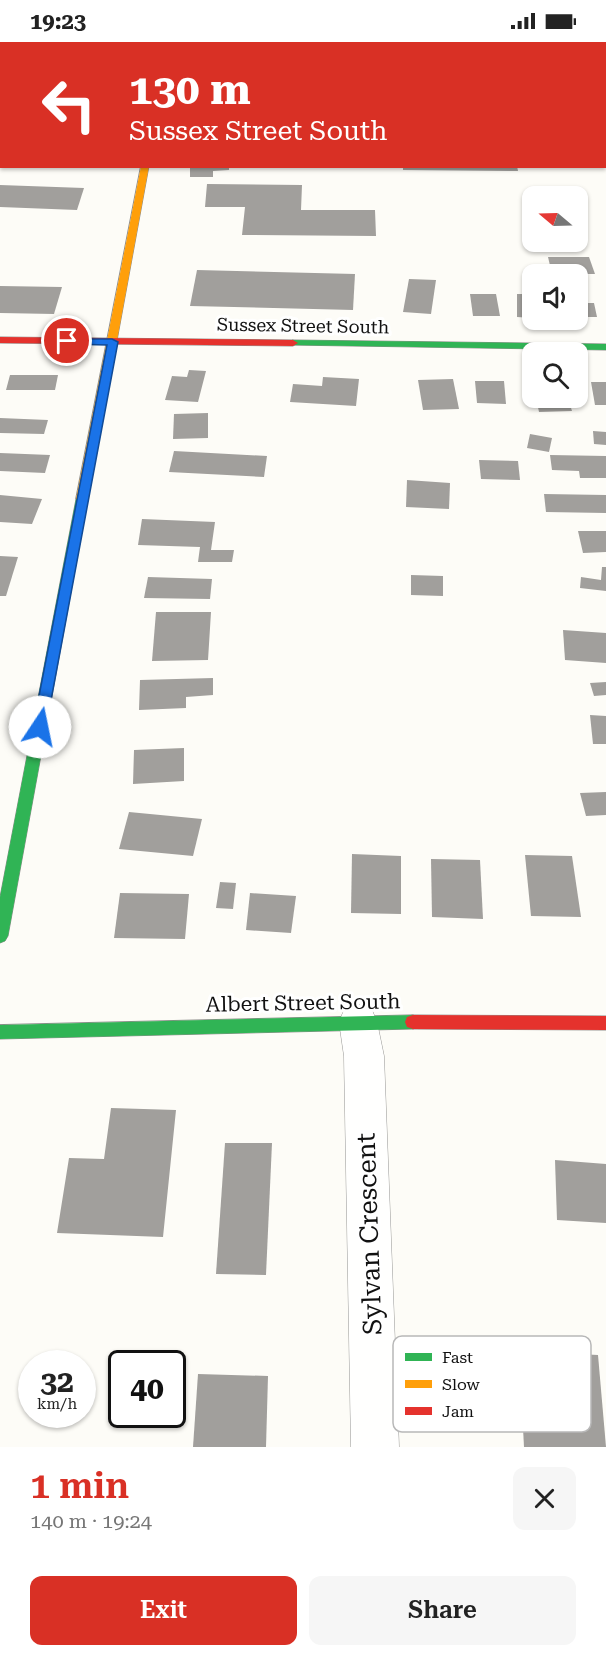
<!DOCTYPE html>
<meta charset="utf-8">
<style>
:root{--surface:#fff;--page:#f6f6f6;--text:#222;--muted:#767676;--accent:#d93025}
body{margin:0;font-family:"Roboto Serif",serif;background:var(--page);color:var(--text);height:100vh;display:flex;flex-direction:column;font-size:22px;white-space:nowrap}
*{box-sizing:border-box;margin:0}
p{font-size:20px;color:var(--muted)}
.icon{flex:none;width:33px;height:33px;fill:none;stroke:currentColor;stroke-width:2;stroke-linecap:round;stroke-linejoin:round}
.map{position:relative;height:1405px;overflow:hidden}
.side{display:flex;flex-direction:column;background:var(--surface);flex:1}
.side>*{flex:none}
.hud{position:absolute;left:0px;top:0px;width:606px;height:126px;box-shadow:0 2px 4px #0004;background:#d93025;color:#fff;overflow:hidden}
.needle{width:39px;rotate:289deg}
.controls{position:absolute;left:522px;top:144px;display:grid;gap:12px}
.controls a{display:grid;place-items:center;width:66px;height:66px;border-radius:12px;background:var(--surface);box-shadow:0 2px 4px #0004;font-size:30px}
.speed{position:absolute;left:18px;top:1308px;display:flex;gap:12px;font-size:30px;font-weight:700;text-align:center}
.speed>*{display:grid;place-content:center;width:78px;height:78px;border-radius:50%;background:var(--surface);box-shadow:0 2px 4px #0004;line-height:1}
.speed small{font-size:15px;font-weight:400}
.speed .limit{border:3px solid #111;border-radius:9px;background:#fff;color:#111}
.pin{position:absolute;display:grid;place-items:center;width:51px;height:51px;color:#fff;margin:-26px;border:3px solid #fff;border-radius:50%;box-shadow:0 2px 6px #0007}
.me{position:absolute;width:66px;margin:-33px;rotate:11deg;stroke-linejoin:round;filter:drop-shadow(0 0 4px #0008)}
.turn{display:flex;align-items:center;gap:21px;height:126px;padding:0 30px;font-size:27px}
.turn .icon{width:78px;height:78px;stroke-width:2.5}
.turn b{display:block;font-size:42px;line-height:51px}
.round{display:grid;place-items:center;flex:none;width:63px;height:63px;border-radius:12px;background:var(--page)}
.summary{display:flex;align-items:center;justify-content:space-between;height:102px;padding:0 30px}
h1{font-size:36px;font-weight:600;line-height:45px;color:var(--accent)}
.primary-button{display:flex;gap:12px;margin-top:auto;padding:12px 30px}
.primary-button a{flex:1;height:69px;border-radius:12px;background:var(--accent);color:#fff;font-size:24px;font-weight:600;line-height:69px;text-align:center}
.primary-button a+a{background:var(--page);color:var(--text)}
.status{display:flex;justify-content:space-between;align-items:center;height:42px;padding:0 30px;background:var(--surface);direction:ltr}
.status svg{height:16px;fill:currentColor}
.map>svg:first-child{display:block}
</style>
<div class="status"><b>19:23</b><svg viewBox="0 0 49 12"><path d="M0 12V9h3v3zM5 12V6h3v6zM10 12V3h3v9zM15 12V0h3v12zM26 1h20v11H26zM47 4h2v5h-2z"/></svg></div>
<div class="map">
<svg width="606" height="1405" viewBox="0 0 606 1405">
<rect width="100%" height="100%" fill="#fdfcf7"/>
<g fill="#a19f9c">
<path d="M190 124H229V128L213 129V135H190Z"/>
<path d="M403 124H517L518 129 403 128Z"/>
<path d="M207 142 302 143 301 168H375L376 194 242 193 245 165H205Z"/>
<path d="M0 143 84 146 77 168 0 165Z"/>
<path d="M548 215H589L595 232H552Z"/>
<path d="M197 228 355 232 353 268 190 264Z"/>
<path d="M409 237 436 238 431 272 403 270Z"/>
<path d="M0 244 62 245 54 272 0 271Z"/>
<path d="M470 252H496L500 274H473Z"/>
<path d="M517 252H532V276L517 275Z"/>
<path d="M578 261H594L597 275H578Z"/>
<path d="M189 328 206 329 198 360 165 358 172 334 187 335Z"/>
<path d="M10 333H58L55 348H6Z"/>
<path d="M323 335 359 337 356 364 290 360 293 342 322 344Z"/>
<path d="M453 337 459 367 423 368 418 338Z"/>
<path d="M475 339H504L506 362 477 361Z"/>
<path d="M591 340H606V363H595Z"/>
<path d="M536 356H568L572 369 539 370Z"/>
<path d="M208 371V396L173 397 174 372Z"/>
<path d="M0 376 48 378 44 392 0 391Z"/>
<path d="M593 389 606 390V403L594 402Z"/>
<path d="M530 392 552 396 549 410 527 406Z"/>
<path d="M174 409 267 414 264 435 169 430Z"/>
<path d="M0 411 50 413 45 431 0 429Z"/>
<path d="M550 413 606 414V436H580L579 429 552 428Z"/>
<path d="M479 418 518 419 520 438 481 437Z"/>
<path d="M407 438 450 441 449 467 406 465Z"/>
<path d="M544 452 606 453V471L546 470Z"/>
<path d="M0 453 42 457 32 482 0 480Z"/>
<path d="M142 477 215 480 211 508H234L232 520H198L200 505 138 503Z"/>
<path d="M578 489H606V510L583 511Z"/>
<path d="M0 514 18 515 6 554H0Z"/>
<path d="M602 525H606V549L580 546 581 535 601 538Z"/>
<path d="M411 533 443 534V554L411 553Z"/>
<path d="M148 535 212 537 210 557 144 556Z"/>
<path d="M156 570H211L208 618 152 619Z"/>
<path d="M563 588 606 591V621L565 618Z"/>
<path d="M213 636V653L186 655V666L139 668 140 638Z"/>
<path d="M606 640V653L594 654 590 641Z"/>
<path d="M590 673 606 674V702H593Z"/>
<path d="M184 706V739L133 742 134 708Z"/>
<path d="M606 750V773L586 774 580 751Z"/>
<path d="M129 770 202 777 193 814 119 807Z"/>
<path d="M352 812 401 814V872L351 871Z"/>
<path d="M525 813 572 814 581 875 531 874Z"/>
<path d="M431 817 480 818 483 877 432 875Z"/>
<path d="M220 840 236 841 233 867 216 866Z"/>
<path d="M120 851 189 852 185 897 114 896Z"/>
<path d="M250 851 296 854 291 891 246 888Z"/>
<path d="M111 1066 176 1068 163 1195 57 1191 69 1116 104 1117Z"/>
<path d="M225 1101H272L266 1233 216 1232Z"/>
<path d="M555 1118 606 1122V1181L557 1178Z"/>
<path d="M519 1309 598 1313 606 1405H524Z"/>
<path d="M198 1332 268 1334 266 1405H193Z"/>
</g>
<g fill="none" stroke-linecap="round" stroke-linejoin="round">
<g stroke="#979795" stroke-width="1">
<g id="street">
<path d="M160 0H178L159 2Z"/>
<rect x="573" y="0" width="18" height="2"/>
<rect x="0" y="72" width="2" height="12"/>
<path d="M604 74 606 75V89H604Z"/>
<path d="M358 962 372 968 377 980 384 1014 399 1405H351L344 1014 339 980 344 968Z"/>
</g>
</g>
<g stroke="#8e8d8b" stroke-width="1">
<g id="fast">
<path d="M293 298 606 302V308L289 303 288 301Z"/>
<path d="M82 453 88 457 8 894 5 899 0 901V855L76 457Z"/>
<path d="M413 973 419 975 421 980 419 985 413 987 0 997V983Z"/>
</g>
</g>
<g stroke="#8e8d8b" stroke-width="1">
<path id="slow" d="M141 124H149L88 457 82 461 76 457Z"/>
</g>
<g stroke="#8e8d8b" stroke-width="1">
<g id="jam">
<path d="M0 295 293 298 298 301 293 304 0 301Z"/>
<path d="M413 973 606 974V988L413 987 407 985 405 980 407 975Z"/>
</g>
</g>
<use href="#street" fill="#fffffe" fill-rule="evenodd"/>
<use href="#fast" fill="#30b455" fill-rule="evenodd"/>
<use href="#slow" fill="#ff9f0a" fill-rule="evenodd"/>
<use href="#jam" fill="#e5322d" fill-rule="evenodd"/>
</g>
<path fill="#1a73e8" stroke="#114b97" stroke-width="1.5" d="M63 297H112L118 300 46 685 40 690 33 685 107 303 67 302 62 299Z"/>
<g text-anchor="middle" stroke-width="6" stroke-linejoin="round" paint-order="stroke">
<g font-size="18" fill="#111" stroke="#fff">
<text transform="translate(303 284) rotate(1)" y="6">Sussex Street South</text>
</g>
<g font-size="21" fill="#111" stroke="#fff">
<text transform="translate(303 961) rotate(-1)" y="7">Albert Street South</text>
</g>
<g font-size="26" fill="#111" stroke="#fff">
<text transform="translate(369 1192) rotate(-92)" y="9">Sylvan Crescent</text>
</g>
</g>
<rect x="393" y="1294" width="198" height="96" rx="9" fill="#fff" stroke="#b8b8b8" stroke-width="1.5"/>
<rect x="405" y="1311" width="27" height="8" fill="#30b455"/>
<rect x="405" y="1338" width="27" height="8" fill="#ff9f0a"/>
<rect x="405" y="1365" width="27" height="8" fill="#e5322d"/>
<g font-size="16" fill="#111">
<text x="442" y="1321">Fast</text>
<text x="442" y="1348">Slow</text>
<text x="442" y="1375">Jam</text>
</g>
</svg>
<div class="controls">
<a><svg class="needle" viewBox="-14 -14 28 28"><path d="M0-13l5 13h-10z" fill="#e53935"/><path d="M0 13l5-13h-10z" fill="#767676"/></svg></a>
<a><svg class="icon" aria-label="sound" viewBox="0 0 24 24"><path d="M4 9h4l5-4v14l-5-4H4zM17 9q2 3 0 6"/></svg></a>
<a><svg class="icon" aria-label="search" viewBox="0 0 24 24"><circle cx="10" cy="10" r="6"/><path d="M15 15l6 6"/></svg></a>
</div>
<div class="speed"><div>32<small>km/h</small></div><div class="limit">40</div></div>
<div class="pin" style="left:67px;top:299px;background:#d93025"><svg class="icon" aria-label="arrive" viewBox="0 0 24 24"><path d="M6 21V4h12l-3 4 3 4H6"/></svg></div>
<svg class="me" style="left:40px;top:685px" viewBox="-20 -20 40 40"><circle r="19" fill="#fff"/><path d="M0-13L10 11 0 6-10 11z" fill="#1a73e8"/></svg>
<div class="hud">
<div class="turn"><svg class="icon" aria-label="left" viewBox="0 0 24 24"><path d="M17 20v-9H6M10 6l-5 5 5 5"/></svg><div><b>130 m</b>Sussex Street South</div></div>
</div>
</div>
<section class="side">
<div class="summary"><div><h1>1 min</h1><p>140 m · 19:24</p></div><a class="round"><svg class="icon" aria-label="close" viewBox="0 0 24 24"><path d="M6 6l12 12M18 6L6 18"/></svg></a></div>
<div class="primary-button"><a>Exit</a><a>Share</a></div>
</section>
